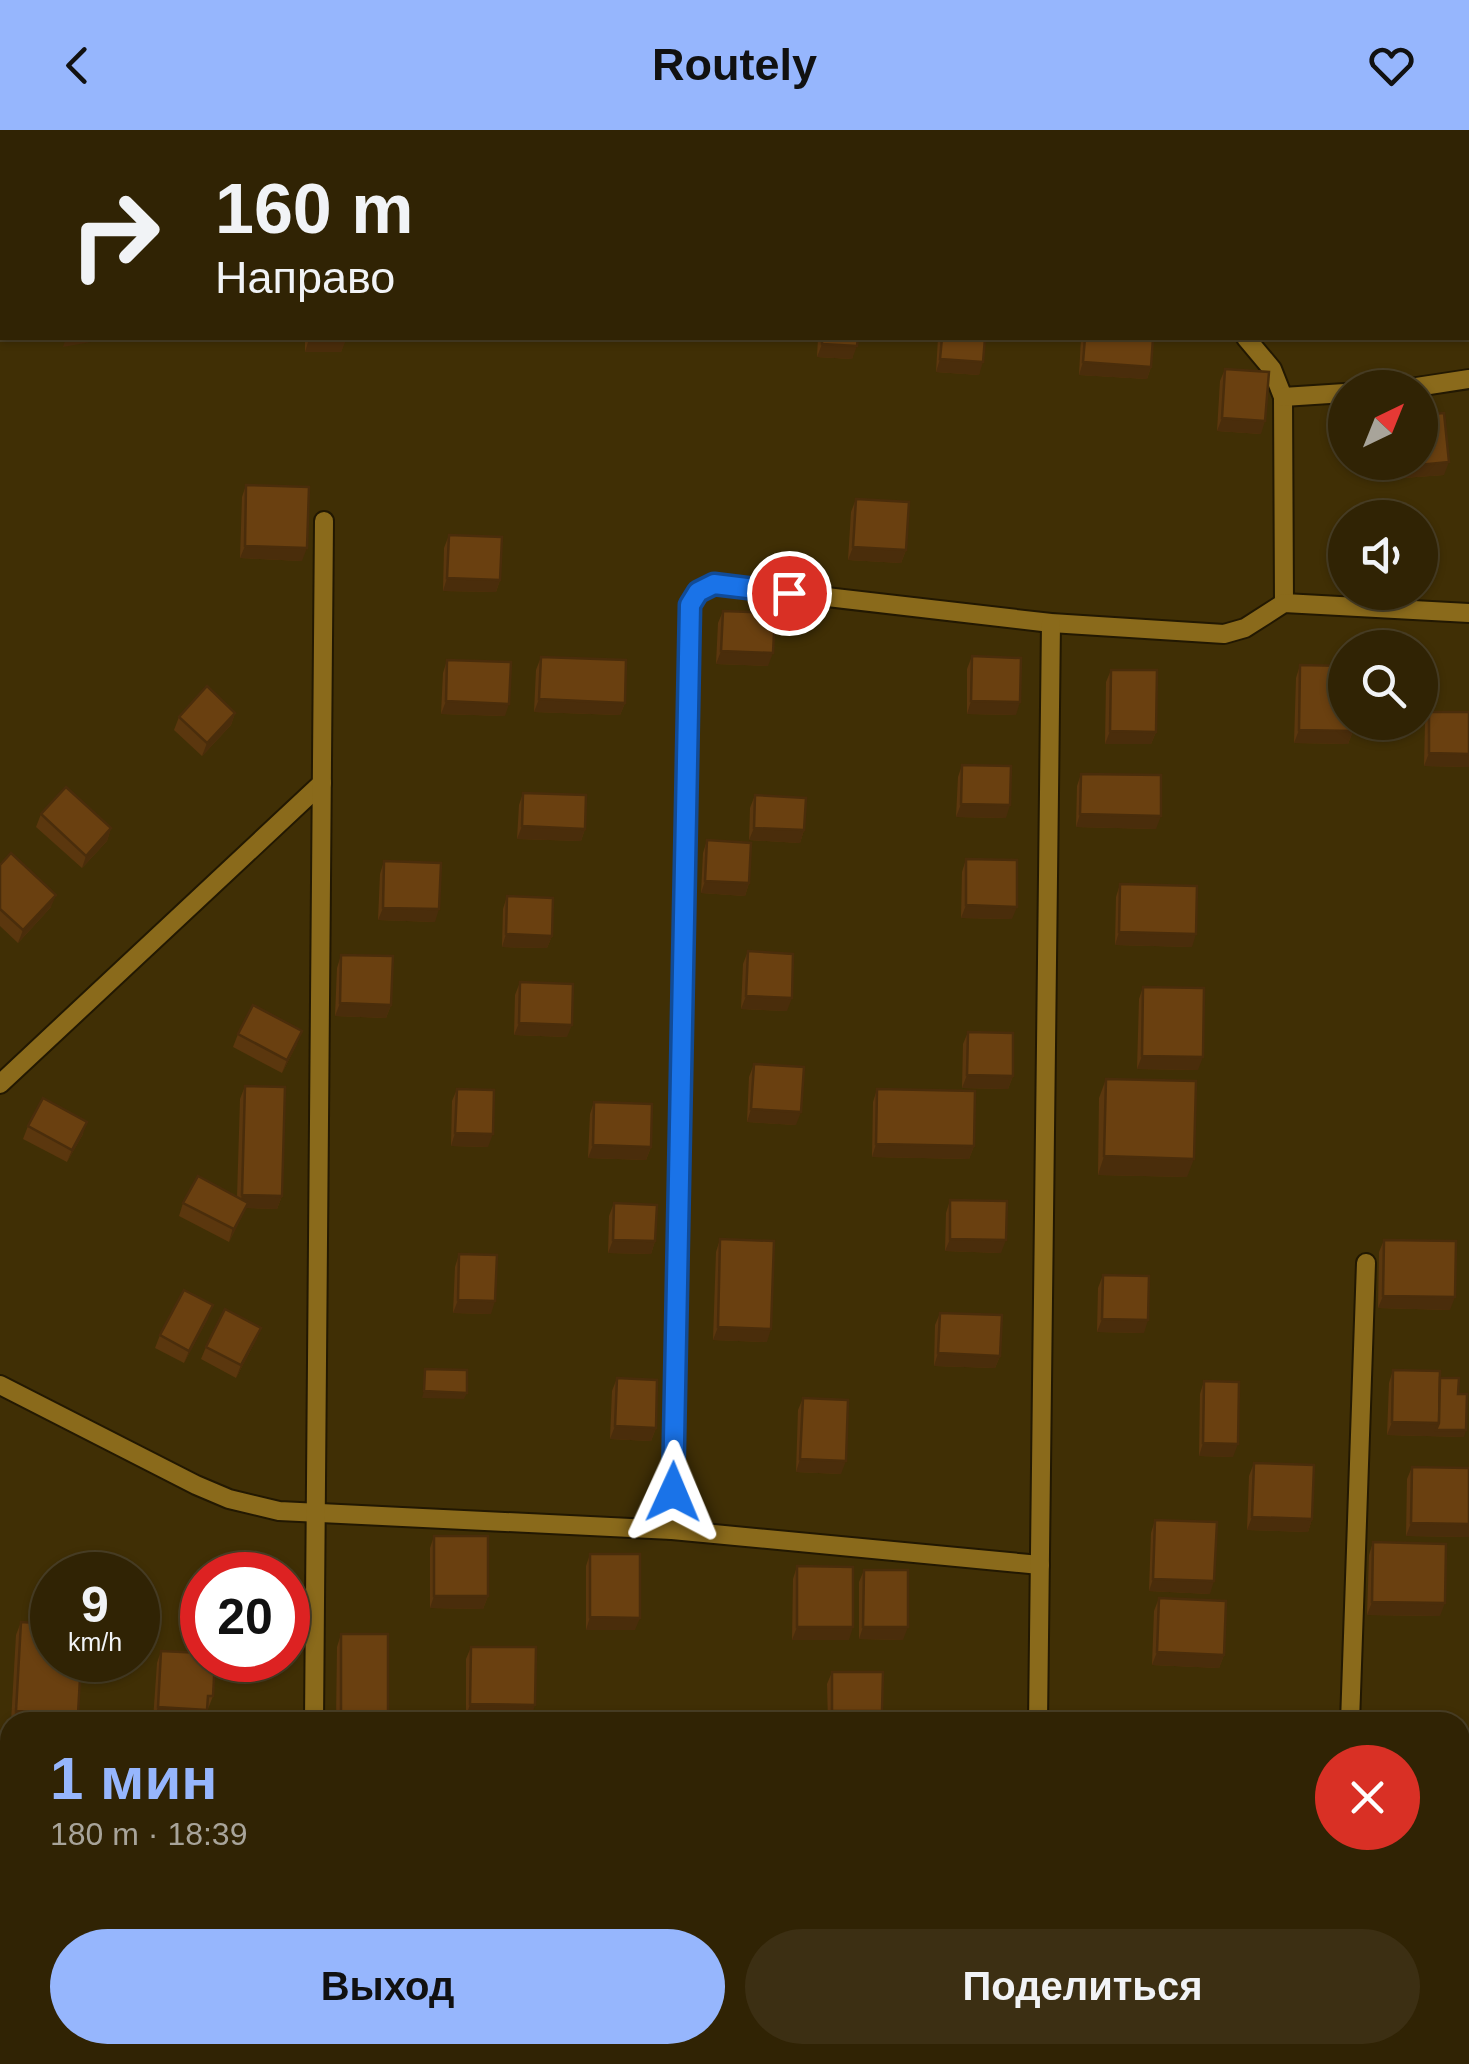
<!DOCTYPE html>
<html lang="ru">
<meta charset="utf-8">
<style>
:root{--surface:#302304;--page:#3c2f13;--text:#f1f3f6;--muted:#a8a49a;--line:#4b4026;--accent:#96b6fd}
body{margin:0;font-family:Helvetica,sans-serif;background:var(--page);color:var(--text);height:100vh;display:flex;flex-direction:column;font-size:38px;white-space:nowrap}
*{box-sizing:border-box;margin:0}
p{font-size:32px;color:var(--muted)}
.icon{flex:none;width:55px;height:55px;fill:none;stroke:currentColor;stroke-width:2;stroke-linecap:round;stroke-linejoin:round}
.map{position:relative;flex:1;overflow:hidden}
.sheet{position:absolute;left:0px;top:1582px;width:1470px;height:352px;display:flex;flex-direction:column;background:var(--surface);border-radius:30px 30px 0 0;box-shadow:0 2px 8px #0004,0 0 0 2px var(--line)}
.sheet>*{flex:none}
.hud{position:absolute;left:0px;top:0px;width:1470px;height:210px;box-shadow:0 2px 8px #0004,0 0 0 2px var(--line);background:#302304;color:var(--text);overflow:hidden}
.needle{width:65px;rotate:43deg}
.buttons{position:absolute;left:1328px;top:240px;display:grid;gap:20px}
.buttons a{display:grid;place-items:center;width:110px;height:110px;border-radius:50%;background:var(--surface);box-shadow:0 2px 8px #0004,0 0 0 2px var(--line);font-size:50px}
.speed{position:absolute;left:30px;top:1422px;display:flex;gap:20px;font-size:50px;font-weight:700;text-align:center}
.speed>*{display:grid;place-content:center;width:130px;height:130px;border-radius:50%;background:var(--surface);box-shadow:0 2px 8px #0004,0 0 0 2px var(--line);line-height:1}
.speed small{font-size:25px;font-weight:400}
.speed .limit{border:15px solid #d22;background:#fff;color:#111}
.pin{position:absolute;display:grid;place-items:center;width:85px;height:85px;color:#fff;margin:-42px;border:5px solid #fff;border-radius:50%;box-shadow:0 2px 10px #0007}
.me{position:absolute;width:110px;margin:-55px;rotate:1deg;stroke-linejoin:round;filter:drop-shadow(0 0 8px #0008)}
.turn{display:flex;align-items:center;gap:35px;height:210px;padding:0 50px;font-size:45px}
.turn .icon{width:130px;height:130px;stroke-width:2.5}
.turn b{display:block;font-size:70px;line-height:85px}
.round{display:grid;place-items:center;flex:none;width:105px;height:105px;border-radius:52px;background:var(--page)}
.headline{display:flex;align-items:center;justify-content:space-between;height:170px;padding:0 50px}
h1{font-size:60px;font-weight:600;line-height:75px;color:var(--accent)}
.primary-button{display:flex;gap:20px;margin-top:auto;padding:20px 50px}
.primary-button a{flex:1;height:115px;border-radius:60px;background:var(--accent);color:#111;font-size:40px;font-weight:600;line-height:115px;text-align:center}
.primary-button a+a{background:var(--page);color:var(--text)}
header{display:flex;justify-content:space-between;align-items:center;height:130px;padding:0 50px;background:var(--accent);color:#111;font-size:45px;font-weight:600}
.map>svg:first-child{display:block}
</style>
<header><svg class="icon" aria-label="back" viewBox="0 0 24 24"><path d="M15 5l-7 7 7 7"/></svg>Routely<svg class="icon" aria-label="heart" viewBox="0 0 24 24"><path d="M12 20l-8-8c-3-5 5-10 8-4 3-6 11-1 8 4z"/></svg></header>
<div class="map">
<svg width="1469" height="1934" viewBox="0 0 1469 1934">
<rect width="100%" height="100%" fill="#402f05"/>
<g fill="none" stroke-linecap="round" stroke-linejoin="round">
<g stroke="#221802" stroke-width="22">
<g id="service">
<path d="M392 0 393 2"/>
<path d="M1246 208 1272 239 1283 267 1284 473"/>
<path d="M1410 258 1469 249"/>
<path d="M1283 267 1345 263"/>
<path d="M0 954 322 653"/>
<path d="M0 1255 196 1355 229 1369 279 1381 672 1400 1040 1435"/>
<path d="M672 1400 690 475 698 462 714 454 1051 493 1224 504 1245 498 1284 473 1469 483"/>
<path d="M314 1592 324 391"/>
<path d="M1038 1592 1051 493"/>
<path d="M1350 1592 1366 1133"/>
<path d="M1460 1884 1469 1883"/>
<path d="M1280 1934 1282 1925"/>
</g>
</g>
<g stroke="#221802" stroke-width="30">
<g id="minor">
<path d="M741 0V2"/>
<path d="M1468 65H1469"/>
<path d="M0 175 2 174"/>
<path d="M0 1632 10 1633"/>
<path d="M1460 1648H1469"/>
<path d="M1174 1925V1934"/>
<path d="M294 1934V1925"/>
<path d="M697 1934 698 1925"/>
</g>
</g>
<use href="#service" stroke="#8a6a1b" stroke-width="18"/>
<use href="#minor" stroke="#8a6a1b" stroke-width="25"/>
</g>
<g fill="#5b370e">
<path d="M305 208H346L341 222H305Z"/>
<path d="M818 208H858L852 229 817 227Z"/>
<path d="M938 208H985L979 245 936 242Z"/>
<path d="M1081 208H1153L1151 237 1147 249 1079 245Z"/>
<path d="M1225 239 1261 304 1217 301 1220 251Z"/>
<path d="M1402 332H1420L1444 345 1403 348Z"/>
<path d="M246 355 302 431 240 428 242 367Z"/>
<path d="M856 369 906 420 901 433 848 430 851 382Z"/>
<path d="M449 405 500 450 496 462 443 461 444 418Z"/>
<path d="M723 481 768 536 716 534 718 493Z"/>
<path d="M972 526 1016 585 967 584V539Z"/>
<path d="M541 527 625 573 620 585 534 582 536 540Z"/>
<path d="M447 530 505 586 441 584 443 543Z"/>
<path d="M1300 535 1353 601 1348 614 1294 613 1296 548Z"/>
<path d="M1111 540 1156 602 1151 614H1105L1106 552Z"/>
<path d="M1429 582H1469V637L1424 636 1425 594Z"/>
<path d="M235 583 231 595 202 626 174 600 179 587Z"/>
<path d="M962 635 1006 688 956 687 958 647Z"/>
<path d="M1081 644 1156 699 1076 697 1077 656Z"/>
<path d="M523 663 585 699 581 711 517 709 519 675Z"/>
<path d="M755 665 804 700 800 713 749 710 750 678Z"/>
<path d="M41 684 111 698 107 711 82 738 36 697Z"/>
<path d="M707 710 749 753 745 766 701 763 703 723Z"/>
<path d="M966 729 1012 789 961 788 962 742Z"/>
<path d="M384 731 435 792 378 790 380 744Z"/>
<path d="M0 735 51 777 18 813 0 796Z"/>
<path d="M1120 754 1192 817 1115 815 1116 767Z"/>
<path d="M507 766 552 806 547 818 502 817 503 779Z"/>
<path d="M748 821 787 881 741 879 743 834Z"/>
<path d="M341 825 391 875 386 888 335 886 337 838Z"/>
<path d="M520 852 567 907 514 905 515 865Z"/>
<path d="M1143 857 1198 940 1137 939 1139 869Z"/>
<path d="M968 902 1013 946 1008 959 962 958 963 914Z"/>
<path d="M238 904 297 914 282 943 233 917Z"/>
<path d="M754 934 796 995 747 992 749 947Z"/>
<path d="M1106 949 1187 1047 1098 1045 1099 968Z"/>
<path d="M245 956 282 1066 277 1079 246 1078 229 1112 179 1086 183 1073 237 1067 240 969Z"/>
<path d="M457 959 488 1017 451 1016 452 971Z"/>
<path d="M877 959 974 1016 969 1029 872 1027 873 972Z"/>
<path d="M594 972 651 1017 646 1030 588 1028 590 984Z"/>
<path d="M28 996 83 1004 67 1032 23 1009Z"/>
<path d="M950 1070 1001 1123 945 1121 946 1083Z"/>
<path d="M614 1073 655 1111 651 1124 608 1123 609 1086Z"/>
<path d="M720 1109 767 1212 713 1210 716 1122Z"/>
<path d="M1384 1110 1450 1180 1378 1178 1379 1122Z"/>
<path d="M459 1124 491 1184 453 1183 455 1137Z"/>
<path d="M1103 1145 1144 1203 1097 1202 1098 1158Z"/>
<path d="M940 1183 1000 1226 995 1238 934 1236 935 1195Z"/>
<path d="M208 1188 184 1233 155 1218 160 1205Z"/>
<path d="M261 1198 256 1210 236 1248 201 1229 206 1217Z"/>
<path d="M1393 1240 1440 1248 1458 1264 1464 1307 1387 1305 1389 1253Z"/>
<path d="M617 1248 656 1298 651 1311 610 1309 612 1261Z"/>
<path d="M1204 1251 1233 1327 1199 1326 1200 1264Z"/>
<path d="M803 1268 841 1344 796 1342 798 1280Z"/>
<path d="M1254 1333 1312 1389 1308 1402 1247 1400 1249 1346Z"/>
<path d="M1412 1337 1469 1338V1407L1406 1406 1407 1349Z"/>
<path d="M1155 1390 1210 1464 1149 1461 1151 1403Z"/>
<path d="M434 1406 488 1466 483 1479 430 1478V1418Z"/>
<path d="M1373 1412 1440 1486 1367 1485 1369 1425Z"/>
<path d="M590 1424 635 1500H586V1436Z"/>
<path d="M797 1436 849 1510H792L793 1449Z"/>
<path d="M864 1440 903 1510 859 1509V1452Z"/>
<path d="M1159 1468 1224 1525 1219 1538 1152 1535 1154 1481Z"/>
<path d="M21 1492 75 1592H11L16 1505Z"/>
<path d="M341 1504 384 1592H336L337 1517Z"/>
<path d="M471 1517 531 1588 466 1587V1529Z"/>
<path d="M161 1521 213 1566 203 1592 153 1590 157 1533Z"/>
<path d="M832 1542 878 1592H828L827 1554Z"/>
<path d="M401 1925H489L488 1934H401Z"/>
<rect x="759" y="1925" width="63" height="9"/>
<rect x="905" y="1925" width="136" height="9"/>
</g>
<g fill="#4a2d0b">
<path d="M66 208H113L63 217Z"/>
<path d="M663 208H696V210Z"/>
<path d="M309 209 346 210 341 222H305Z"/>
<path d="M822 214 857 216 852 229 817 227Z"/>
<path d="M940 229 983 232 979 245 936 242Z"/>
<path d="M1083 232 1151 237 1147 249 1079 245Z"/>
<path d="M1222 288 1265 291 1261 304 1217 301Z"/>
<path d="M1449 332 1444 345 1403 348 1408 336Z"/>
<path d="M245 416 307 418 302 431 240 428Z"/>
<path d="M853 417 906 420 901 433 848 430Z"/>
<path d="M447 448 500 450 496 462 443 461Z"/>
<path d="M721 521 773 523 768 536 716 534Z"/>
<path d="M539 569 625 573 620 585 534 582Z"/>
<path d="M446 571 509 574 505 586 441 584Z"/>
<path d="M971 571 1020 572 1016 585 967 584Z"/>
<path d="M235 583 231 595 202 626 207 613Z"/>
<path d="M1299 600 1353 601 1348 614 1294 613Z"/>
<path d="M1110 601 1156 602 1151 614H1105Z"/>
<path d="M1429 623 1469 624V637L1424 636Z"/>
<path d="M961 674 1010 675 1006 688 956 687Z"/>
<path d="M1080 684 1161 686 1156 699 1076 697Z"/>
<path d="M522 696 585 699 581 711 517 709Z"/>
<path d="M111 698 107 711 82 738 86 726Z"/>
<path d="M754 698 804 700 800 713 749 710Z"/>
<path d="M705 751 749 753 745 766 701 763Z"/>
<path d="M56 765 51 777 18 813 23 800Z"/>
<path d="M966 775 1017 777 1012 789 961 788Z"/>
<path d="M383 778 439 779 435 792 378 790Z"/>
<path d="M1119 802 1196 804 1192 817 1115 815Z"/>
<path d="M506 804 552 806 547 818 502 817Z"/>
<path d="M746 866 792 868 787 881 741 879Z"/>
<path d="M340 873 391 875 386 888 335 886Z"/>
<path d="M519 893 572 895 567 907 514 905Z"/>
<path d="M302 901 297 914 282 943 287 930Z"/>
<path d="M1142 926 1203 927 1198 940 1137 939Z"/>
<path d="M967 945 1013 946 1008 959 962 958Z"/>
<path d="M751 979 801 982 796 995 747 992Z"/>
<path d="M87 992 83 1004 67 1032 72 1020Z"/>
<path d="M455 1003 493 1004 488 1017 451 1016Z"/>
<path d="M876 1014 974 1016 969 1029 872 1027Z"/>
<path d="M593 1015 651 1017 646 1030 588 1028Z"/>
<path d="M1104 1026 1194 1029 1187 1047 1098 1045Z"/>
<path d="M242 1065 282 1066 277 1079 246 1078 229 1112Z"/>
<path d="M950 1109 1006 1110 1001 1123 945 1121Z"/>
<path d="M613 1110 655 1111 651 1124 608 1123Z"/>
<path d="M1383 1166 1455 1167 1450 1180 1378 1178Z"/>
<path d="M458 1170 495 1171 491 1184 453 1183Z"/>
<path d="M213 1175 208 1188 184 1233 189 1221Z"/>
<path d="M1102 1189 1148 1190 1144 1203 1097 1202Z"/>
<path d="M718 1197 771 1199 767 1212 713 1210Z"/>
<path d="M261 1198 256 1210 236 1248 241 1235Z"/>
<path d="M938 1223 1000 1226 995 1238 934 1236Z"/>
<path d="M424 1261 467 1263 464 1269 422 1268Z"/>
<path d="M1392 1292 1439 1293 1466 1300 1464 1307 1387 1305Z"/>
<path d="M615 1296 656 1298 651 1311 610 1309Z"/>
<path d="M1203 1313 1238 1314 1233 1327 1199 1326Z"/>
<path d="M800 1329 846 1331 841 1344 796 1342Z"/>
<path d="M1252 1387 1312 1389 1308 1402 1247 1400Z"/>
<path d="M1411 1393 1469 1394V1407L1406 1406Z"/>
<path d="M1153 1449 1214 1451 1210 1464 1149 1461Z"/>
<path d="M434 1466H488L483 1479 430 1478Z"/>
<path d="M1372 1472 1445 1473 1440 1486 1367 1485Z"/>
<path d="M590 1487 640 1488 635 1500H586Z"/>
<path d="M797 1497H853L849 1510H792Z"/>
<path d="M863 1497H908L903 1510 859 1509Z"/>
<path d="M1157 1522 1224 1525 1219 1538 1152 1535Z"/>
<path d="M470 1574 535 1575 531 1588 466 1587Z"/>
<path d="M158 1577 207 1580 203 1592 153 1590Z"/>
<path d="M16 1581 78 1584 75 1592H11Z"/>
<path d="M832 1581H882L878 1592H828Z"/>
<path d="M341 1583H388L384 1592H338Z"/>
<rect x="1460" y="1820" width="9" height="24"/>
<path d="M404 1925H422L419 1934H401Z"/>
<path d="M424 1931 489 1932 488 1934H422Z"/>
<path d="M911 1932 976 1933 911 1934Z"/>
</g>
<g fill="#6a4010" stroke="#4a2d0b" stroke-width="2.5">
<path d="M474 0H510L511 2H475Z"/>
<path d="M1089 0H1161L1162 2H1089Z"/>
<path d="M1252 0H1469V46H1468V2H1236Z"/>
<path d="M1469 100V147H1468V101Z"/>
<path d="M309 208H346V210L309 209Z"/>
<path d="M822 208H858L857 216 822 214Z"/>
<path d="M942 208H985L983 232 940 229Z"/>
<path d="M1085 208H1153L1151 237 1083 232Z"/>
<path d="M1225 239 1269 242 1265 291 1222 288Z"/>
<path d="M1444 283 1449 332 1408 336 1407 332H1420V285Z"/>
<path d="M246 355 309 357 307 418 245 416Z"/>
<path d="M856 369 909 372 906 420 853 417Z"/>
<path d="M449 405 502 407 500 450 447 448Z"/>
<path d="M723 481 775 483 773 523 721 521Z"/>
<path d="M972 526 1021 528 1020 572 971 571Z"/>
<path d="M541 527 626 530 625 573 539 569Z"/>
<path d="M447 530 511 532 509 574 446 571Z"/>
<path d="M1300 535 1345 536V592H1353V601L1299 600Z"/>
<path d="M1111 540H1157L1156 602 1110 601Z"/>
<path d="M207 556 235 583 207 613 179 587Z"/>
<path d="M1429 582H1469V624L1429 623Z"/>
<path d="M962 635 1011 636 1010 675 961 674Z"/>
<path d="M1081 644 1161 645V686L1080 684Z"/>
<path d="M66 657 111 698 86 726 41 684Z"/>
<path d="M523 663 586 665 585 699 522 696Z"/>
<path d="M755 665 806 668 804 700 754 698Z"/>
<path d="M707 710 751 713 749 753 705 751Z"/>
<path d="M11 723 56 765 23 800 0 779V735Z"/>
<path d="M966 729 1017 730V777L966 775Z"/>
<path d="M384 731 441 733 439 779 383 778Z"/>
<path d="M1120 754 1197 756 1196 804 1119 802Z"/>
<path d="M507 766 553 768 552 806 506 804Z"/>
<path d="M748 821 793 824 792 868 746 866Z"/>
<path d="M341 825 393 826 391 875 340 873Z"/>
<path d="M520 852 573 854 572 895 519 893Z"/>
<path d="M1143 857 1204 858 1203 927 1142 926Z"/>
<path d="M253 875 302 901 287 930 238 904Z"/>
<path d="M968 902 1013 903V946L967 945Z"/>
<path d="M754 934 804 937 801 982 751 979Z"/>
<path d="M1106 949 1196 951 1194 1029 1104 1026Z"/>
<path d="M245 956 285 957 282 1066 242 1065Z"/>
<path d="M457 959 494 960 493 1004 455 1003Z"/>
<path d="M877 959 975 961 974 1016 876 1014Z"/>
<path d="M43 968 87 992 72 1020 28 996Z"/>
<path d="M594 972 652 974 651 1017 593 1015Z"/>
<path d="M198 1046 248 1073 234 1099 183 1073Z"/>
<path d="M950 1070 1007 1071 1006 1110 950 1109Z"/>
<path d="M614 1073 657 1075 655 1111 613 1110Z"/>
<path d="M720 1109 774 1111 771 1199 718 1197Z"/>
<path d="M1384 1110 1456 1111 1455 1167 1383 1166Z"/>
<path d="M459 1124 497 1125 495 1171 458 1170Z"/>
<path d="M1103 1145 1149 1146 1148 1190 1102 1189Z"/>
<path d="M184 1160 213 1175 189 1221 160 1205Z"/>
<path d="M225 1179 261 1198 241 1235 206 1217Z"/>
<path d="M940 1183 1002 1185 1000 1226 938 1223Z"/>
<path d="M425 1239 467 1240V1263L424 1261Z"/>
<path d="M1393 1240 1440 1241 1439 1293 1392 1292Z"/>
<path d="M617 1248 657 1250 656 1298 615 1296Z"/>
<path d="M1440 1248H1459L1458 1264H1467L1466 1300H1436L1439 1293Z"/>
<path d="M1204 1251 1239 1252 1238 1314 1203 1313Z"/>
<path d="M803 1268 848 1270 846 1331 800 1329Z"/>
<path d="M1254 1333 1314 1335 1312 1389 1252 1387Z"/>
<path d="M1412 1337 1469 1338V1394L1411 1393Z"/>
<path d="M1155 1390 1217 1392 1214 1451 1153 1449Z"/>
<rect x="434" y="1406" width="54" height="60"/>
<path d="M1373 1412 1446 1414 1445 1473 1372 1472Z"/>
<path d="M590 1424H640V1488L590 1487Z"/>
<path d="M797 1436 853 1437V1497H797Z"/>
<path d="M864 1440H908V1497H863Z"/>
<path d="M1159 1468 1226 1471 1224 1525 1157 1522Z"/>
<path d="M21 1492 52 1494V1530H81L78 1584 16 1581Z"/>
<rect x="341" y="1504" width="47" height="79"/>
<path d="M471 1517H536L535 1575 470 1574Z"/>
<path d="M161 1521 202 1523V1530H215L213 1566H208L207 1580 158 1577Z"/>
<path d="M832 1542H883L882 1581H832Z"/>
<path d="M208 1589 236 1591V1592H208Z"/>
<path d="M1460 1745 1469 1746V1820H1460Z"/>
<path d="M0 1883H10V1925H63V1934H0Z"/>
<path d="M424 1925H489V1932L424 1931Z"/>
<path d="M589 1925 645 1926V1934H589Z"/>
<rect x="763" y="1925" width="59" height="9"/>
<path d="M911 1925H1041V1934L911 1932Z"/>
<path d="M1326 1925H1381V1934H1325Z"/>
<path d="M162 1931 213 1932V1934H162Z"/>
<rect x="1447" y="1931" width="22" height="3"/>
</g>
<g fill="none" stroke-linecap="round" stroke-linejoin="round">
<g stroke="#114b97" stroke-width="25">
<path id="route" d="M673 1362 690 475 698 462 714 454 789 463"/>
</g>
<use href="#route" stroke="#1a73e8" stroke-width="18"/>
</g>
</svg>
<div class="buttons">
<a><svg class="needle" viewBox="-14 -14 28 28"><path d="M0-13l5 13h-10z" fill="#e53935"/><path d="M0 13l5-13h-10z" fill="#a8a49a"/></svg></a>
<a><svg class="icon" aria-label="sound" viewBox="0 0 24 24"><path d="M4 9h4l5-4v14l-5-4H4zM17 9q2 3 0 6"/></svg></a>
<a><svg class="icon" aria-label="search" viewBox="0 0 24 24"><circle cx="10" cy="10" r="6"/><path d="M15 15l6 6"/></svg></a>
</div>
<div class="speed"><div>9<small>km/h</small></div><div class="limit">20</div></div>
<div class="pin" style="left:789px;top:463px;background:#d93025"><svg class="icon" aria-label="arrive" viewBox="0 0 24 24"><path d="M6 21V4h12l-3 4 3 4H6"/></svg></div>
<svg class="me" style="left:673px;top:1362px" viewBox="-20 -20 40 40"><path d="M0-17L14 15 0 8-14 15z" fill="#1a73e8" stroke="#fff" stroke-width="4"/></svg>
<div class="hud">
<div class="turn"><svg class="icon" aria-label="right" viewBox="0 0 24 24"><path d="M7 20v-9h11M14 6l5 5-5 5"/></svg><div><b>160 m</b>Направо</div></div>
</div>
<section class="sheet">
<div class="headline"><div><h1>1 мин</h1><p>180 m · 18:39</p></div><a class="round" style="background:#d93025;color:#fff"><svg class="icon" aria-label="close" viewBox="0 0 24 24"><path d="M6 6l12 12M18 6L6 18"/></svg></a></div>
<div class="primary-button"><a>Выход</a><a>Поделиться</a></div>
</section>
</div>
